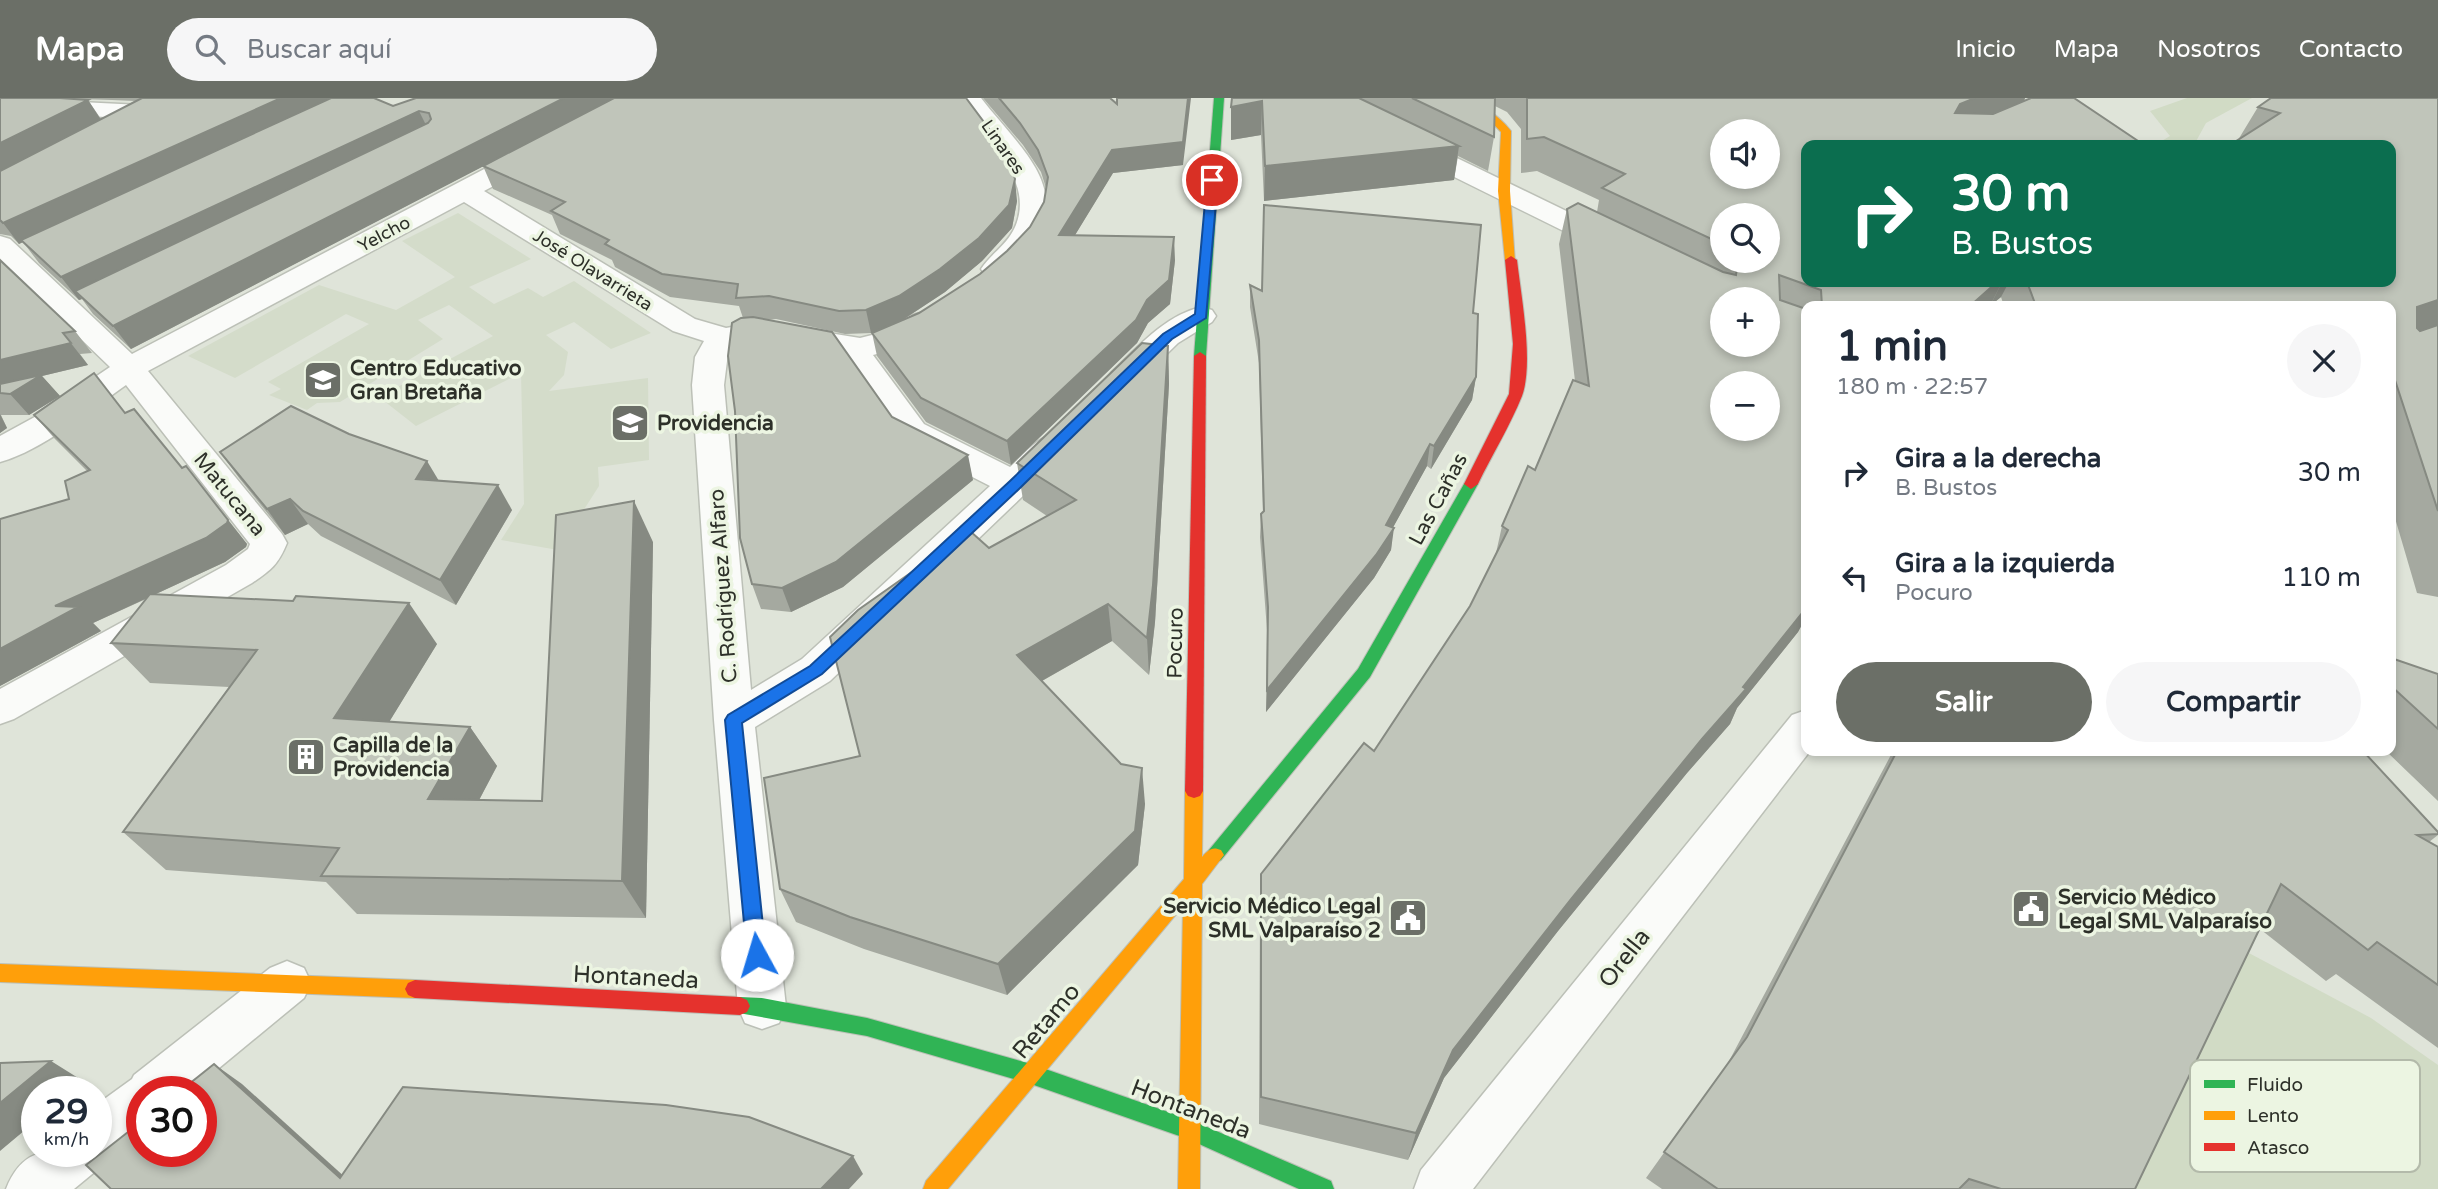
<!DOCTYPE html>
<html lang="es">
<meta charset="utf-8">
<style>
:root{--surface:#fff;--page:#f6f6f7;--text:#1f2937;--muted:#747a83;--accent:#6b6f67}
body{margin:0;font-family:"Varela Round",sans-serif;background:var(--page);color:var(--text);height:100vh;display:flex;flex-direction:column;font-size:26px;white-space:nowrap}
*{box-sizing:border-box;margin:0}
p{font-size:23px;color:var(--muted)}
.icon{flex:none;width:38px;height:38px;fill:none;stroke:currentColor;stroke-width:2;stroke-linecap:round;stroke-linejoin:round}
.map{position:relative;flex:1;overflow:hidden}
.sheet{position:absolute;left:1801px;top:203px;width:595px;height:455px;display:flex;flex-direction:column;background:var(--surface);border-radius:14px;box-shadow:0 4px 10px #0003}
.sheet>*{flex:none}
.banner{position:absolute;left:1801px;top:42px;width:595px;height:147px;border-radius:14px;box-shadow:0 4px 10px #0003;background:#0b6e4f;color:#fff;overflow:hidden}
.buttons{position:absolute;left:1710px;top:21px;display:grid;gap:14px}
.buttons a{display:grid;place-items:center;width:70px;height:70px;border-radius:50%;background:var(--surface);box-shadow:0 4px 10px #0003;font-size:35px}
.speed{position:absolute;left:21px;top:978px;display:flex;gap:14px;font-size:35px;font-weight:700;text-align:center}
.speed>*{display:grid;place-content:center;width:91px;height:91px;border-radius:50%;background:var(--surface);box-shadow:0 4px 10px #0003;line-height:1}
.speed small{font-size:18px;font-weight:400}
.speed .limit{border:10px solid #d22;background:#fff;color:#111}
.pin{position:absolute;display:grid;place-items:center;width:60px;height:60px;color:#fff;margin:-30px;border:4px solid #fff;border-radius:50%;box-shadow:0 2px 7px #0007}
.me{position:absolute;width:77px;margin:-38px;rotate:354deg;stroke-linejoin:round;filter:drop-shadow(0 0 5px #0008)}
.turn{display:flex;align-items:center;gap:24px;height:147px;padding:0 35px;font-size:32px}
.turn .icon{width:91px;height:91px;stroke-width:2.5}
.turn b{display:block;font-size:49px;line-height:60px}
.round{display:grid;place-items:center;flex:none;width:74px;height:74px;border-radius:37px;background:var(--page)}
.head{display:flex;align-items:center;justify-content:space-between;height:119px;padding:0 35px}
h1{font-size:42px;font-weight:700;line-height:52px}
.cta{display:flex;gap:14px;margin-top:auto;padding:14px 35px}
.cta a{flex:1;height:80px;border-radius:42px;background:var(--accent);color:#fff;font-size:28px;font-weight:700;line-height:80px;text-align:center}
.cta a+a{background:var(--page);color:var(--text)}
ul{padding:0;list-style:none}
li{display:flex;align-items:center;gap:21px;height:105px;padding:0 35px}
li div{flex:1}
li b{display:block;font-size:26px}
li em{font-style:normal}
header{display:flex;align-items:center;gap:42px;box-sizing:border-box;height:98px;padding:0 35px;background:var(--accent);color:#fff}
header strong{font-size:33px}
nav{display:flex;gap:38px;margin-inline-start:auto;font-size:24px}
.search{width:490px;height:63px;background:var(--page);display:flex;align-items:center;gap:18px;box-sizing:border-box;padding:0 24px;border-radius:38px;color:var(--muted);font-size:26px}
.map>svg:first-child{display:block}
</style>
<header>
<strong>Mapa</strong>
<div class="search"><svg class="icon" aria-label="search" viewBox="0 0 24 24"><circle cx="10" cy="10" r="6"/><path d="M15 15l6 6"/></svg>Buscar aquí</div>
<nav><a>Inicio</a><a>Mapa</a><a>Nosotros</a><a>Contacto</a></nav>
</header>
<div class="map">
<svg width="2438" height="1091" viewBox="0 0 2438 1091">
<rect width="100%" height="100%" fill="#dfe4d9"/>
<path fill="#d4dcca" d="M458 115 531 161 469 189 494 206 528 190 543 199 574 183 651 235 611 251 574 224 546 237 568 254 564 277 549 293 648 280 649 362 598 369 599 388 558 452 501 442 524 406 521 275 416 328 379 299 493 238 449 207 418 222 443 241 340 304 317 305 307 312 269 297 281 291 268 284 369 226 346 216 235 280 188 258 319 187 396 212 455 179 402 143Z"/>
<g fill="#d1dbc5">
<path d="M2187 0H2252L2206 25 2194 47H2155L2170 38 2150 13Z"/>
<path d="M2230 845 2371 920 2438 967V1091H2110Z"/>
</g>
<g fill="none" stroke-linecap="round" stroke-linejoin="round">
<g stroke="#bcc0b7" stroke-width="3">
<g id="street">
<path d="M0 0 141 7 150 9 153 14 150 19 141 21 0 13Z"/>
<path d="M956 0H981C1020 51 1078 93 1025 157 1013 171 1004 182 985 177L981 171C990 157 1005 148 1013 133 1040 83 981 37 956 0Z"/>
<path d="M1302 0H1333L1622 140 1626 146 1622 152 1612 155 1602 152 1305 5Z"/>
<path d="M535 47 544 49 548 55 544 61 484 93 695 221 726 230 760 224 860 240 876 236 909 218 920 215 931 218 935 224C922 243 894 252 873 257L924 326 1010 369C1028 353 1042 331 1068 338L1073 346 1027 394 830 583 755 629 786 909 779 925 762 931 745 925 738 909 714 622 692 287 695 259 704 243 673 233 464 104 148 273 282 436 287 445C278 467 271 472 252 485L14 621 0 626V591L226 467 248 451 250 446 126 287C89 313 43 352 0 364V338L42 315 110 269 0 163V138L10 141 132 256 526 49ZM760 242 841 257 900 342 990 388 802 561 751 592 724 287 728 255 738 246Z"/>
<path d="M1201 209 1212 212 1216 218 1212 224 1178 245 1133 289 1122 292 1111 289 1106 282 1111 275C1137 250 1164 218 1201 209Z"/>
<path d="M1806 612V653H1810L1473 1091H1414L1421 1072 1792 617Z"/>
<path d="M287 863 304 870 311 885 304 900 190 994H142V1034L114 1057 101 1062 97 1072 74 1091H6C25 1044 53 1054 96 1054V1007L132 981 134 977 270 870Z"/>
</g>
</g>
<g stroke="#bcc0b7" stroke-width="2">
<g id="fast">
<path d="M1214 0H1224L1206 258 1200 262 1194 258Z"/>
<path d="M1471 381 1478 386 1370 579 1221 762 1215 765 1209 762 1206 757 1209 752 1358 571 1464 386Z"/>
<path d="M740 899 762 900 867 920 1031 966 1191 1022 1331 1083 1334 1091H1299L1188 1041 1031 986 867 938 733 914 730 908 733 902Z"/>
</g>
</g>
<g stroke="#bcc0b7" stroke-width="2">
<g id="slow">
<path d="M1447 0C1473 0 1495 13 1511 33L1510 93 1515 164H1507L1505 162 1498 93 1501 34 1486 18Z"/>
<path d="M1194 686 1200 688 1203 693 1202 759C1208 752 1212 748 1221 752L1224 757 1202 786 1200 1091H1178L1183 808 948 1091H923L926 1083 1184 781 1185 693 1188 688Z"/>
<path d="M0 866 415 882 422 885 425 891 422 897 415 900 0 884Z"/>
</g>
</g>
<g stroke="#bcc0b7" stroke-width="2">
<g id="jam">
<path d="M1511 158 1517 162C1521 198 1534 265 1522 298 1510 328 1492 357 1478 386L1471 391 1464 386 1509 296 1513 246 1505 162Z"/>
<path d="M1200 254 1206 258 1203 693 1200 698 1194 700 1188 698 1185 693 1194 258Z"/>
<path d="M415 882 740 899 747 902 750 908 747 914 740 917 415 900 408 897 405 891 408 885Z"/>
</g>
</g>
<use href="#street" fill="#fafbf9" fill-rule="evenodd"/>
<use href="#fast" fill="#30b455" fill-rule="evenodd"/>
<use href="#slow" fill="#ff9f0a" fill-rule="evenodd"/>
<use href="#jam" fill="#e5322d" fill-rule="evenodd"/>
</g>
<g fill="#a5a9a0" fill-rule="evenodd">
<path d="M0 0H374L393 8 1017 103 1012 130 982 163 945 194 904 221 919 215 980 176 1007 153 1030 129 1044 104 1046 90 1041 74 1023 47 983 0H1110L1183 67 1113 75 1075 137 1175 162 1170 206 1148 225 1137 245 1011 367 926 324 877 258 872 235 845 236 776 221 767 222 973 382 843 489 791 514 761 511 752 486 743 220 739 208 670 199 615 169 612 162 560 136 552 117 493 91 483 68 131 251 93 216 82 201 79 202 39 165 23 144 19 146 11 138 0 136ZM79 1 112 2 135 3 101 21 88 2Z"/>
<path d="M1232 0H2025L2024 3 1806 184H2390L2238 42 2258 9 2438 0V499L2417 495 2390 403V208H2004L2001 199 1990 208H1806V519L1798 534 1737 610 1730 626 1687 675 1558 833 1444 980 1408 1062 1259 1026 1260 808 1261 776 1374 653 1470 508 1496 455 1502 428 1535 372 1575 283 1559 146 1567 111 1597 114 1599 102 1537 73 1521 75V31L1507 14 1495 8 1494 39 1488 73 1458 58 1454 82 1264 103 1261 37 1231 42ZM1722 117 1768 163H1722Z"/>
<path d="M0 162 75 233 92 255 80 256 88 267 42 278 60 298 29 317H1L7 330 0 335Z"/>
<path d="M1250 187 1262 193 1473 215 1476 279 1472 302 1431 371 1427 368 1393 429 1391 452 1374 480 1266 614 1267 532 1260 439 1261 416 1263 414 1259 265 1250 209Z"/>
<path d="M1168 248 1169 286 1155 524 1149 577 1112 543 1042 583 1145 706 1138 767 1007 897 864 851 796 824 780 791 860 658 989 450 1047 418 1023 402 1017 365Z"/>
<path d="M125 315 182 370 186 368 247 446 246 449 225 464 156 496 437 546 389 624 470 629 497 668 479 702 542 703 653 444 646 820 357 816 326 784 166 772 123 734 229 589 150 585 111 545 146 501 93 525 101 533 0 588 69 401 87 373 55 341 34 317Z"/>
<path d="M220 354 439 383 512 412 456 507 321 438 308 426 285 437 239 380Z"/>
<path d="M2390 498 2391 560 2438 576V703L2386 653H2390Z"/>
<path d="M1893 653H2363L2438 734V737L2429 744 2438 749V950L2336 876 2326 883 2260 831 2135 1091H1662L1646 1080 1728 965Z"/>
</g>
<g fill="#868a82">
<path d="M281 0H337L21 142 23 144 19 146 3 125Z"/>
<path d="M564 0H615L131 251 113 228Z"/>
<path d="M1188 0H1191L1183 67 1113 75 1061 160 1059 137 1112 52Z"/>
<path d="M1975 0H2025L2022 8 1941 47 1960 6Z"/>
<path d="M88 2 101 22 0 74V45Z"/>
<path d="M1262 3 1261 37 1231 42V9Z"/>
<path d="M419 13 430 35 75 193 82 201 79 202 61 179Z"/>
<path d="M1459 48 1454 82 1264 103 1265 68Z"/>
<path d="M1015 81 1017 103 1012 130 982 163 945 194 904 221 871 235 866 212Z"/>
<path d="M1174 139 1175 162 1170 206 1148 225 1137 245 1011 367 1007 343Z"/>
<path d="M1997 184H2002L1990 208H1970Z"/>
<path d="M2002 184H2009L2001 199 1990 208Z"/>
<path d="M2438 202V227L2390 244 2417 209Z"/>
<path d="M63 235 88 267 42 278 60 298 29 317 10 296 0 288V262Z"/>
<path d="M1168 248 1169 286 1155 524 1149 577 1147 540Z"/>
<path d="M1476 279 1472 302 1431 371 1434 348Z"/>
<path d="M0 316 7 330 0 335Z"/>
<path d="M1430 346 1427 368 1390 435 1394 430 1391 452 1374 480 1266 614 1267 592 1386 427Z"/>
<path d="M968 357 973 382 843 489 791 514 782 490Z"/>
<path d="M427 363 442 388 416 381Z"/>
<path d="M498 387 512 412 456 507 440 482Z"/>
<path d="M290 401 308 426 285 437 267 411Z"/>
<path d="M634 403 653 444 646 820 622 783Z"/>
<path d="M228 422 247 446 246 449 225 464 93 525 101 533 0 588V551L55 508Z"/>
<path d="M409 505 437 546 367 660 334 620Z"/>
<path d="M1108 506 1112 543 1024 593 1017 557Z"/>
<path d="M1806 510V519L1798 534 1737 610 1730 626 1687 675 1558 833 1444 980 1408 1062 1416 1035 1453 952 1571 801 1743 589Z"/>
<path d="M470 629 497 668 459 740 428 701Z"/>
<path d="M1142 670 1145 706 1138 767 1007 897 998 866Z"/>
<path d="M51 963 83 983 70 994H37V1022L0 1053V1005Z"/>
<path d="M214 966 242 986 358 1091 340 1080Z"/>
<path d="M853 1058 863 1076 849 1091H821Z"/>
</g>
<g fill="#c0c5ba" stroke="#868a82" stroke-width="2" fill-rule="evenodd">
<path d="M0 0H60L88 2 0 45Z"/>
<path d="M142 0H281L3 125 0 122V73Z"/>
<path d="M331 0H374L393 8 416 0H564L113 228 75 193 428 25 431 21 429 15 419 13 61 179 21 142Z"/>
<path d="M614 0H966L1007 55 1015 81 1009 107 979 140 940 171 899 198 866 212 839 213 769 198 736 200 738 186 662 176 605 146 609 142 551 113 565 104 483 68Z"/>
<path d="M999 0H1110L1117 6V0H1188L1183 44 1112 52 1059 137 1174 139 1169 182 1147 202 1136 222 1007 343 921 300 872 235 919 215 980 176 1007 153 1030 129 1044 104 1048 79 1038 52 1020 25Z"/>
<path d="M1232 0H1359L1459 48 1265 68 1262 3 1231 9Z"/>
<path d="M1412 0H1495L1494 39Z"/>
<path d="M1527 0H1975L1960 6 1955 15 1993 16 2031 0H2074L2144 47H1806V184H1997L1970 208H1822L1821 192 1779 177 1780 202 1806 211V510L1743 589 1746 591 1702 641 1571 801 1453 952 1416 1035 1261 999V776L1364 645 1374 653 1470 508 1508 432 1502 428 1528 368 1535 372 1573 282 1589 288 1567 111 1578 105 1723 174 1736 177 1737 168 1753 166 1751 163H1768V117H1722V146L1602 90 1625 76 1544 39 1527 41ZM1722 33H1768V79H1722ZM1722 201H1768V247H1722ZM1722 285H1768V331H1722Z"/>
<path d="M2271 0H2438V202L2417 209V230L2420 233 2438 227V413L2390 267V208H2036L2027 184H2390V47H2230L2280 15 2258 9Z"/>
<path d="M1264 107 1481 127 1473 215 1478 216 1476 279 1434 348 1430 346 1386 427 1394 430 1376 457 1267 592 1268 509 1261 416 1264 413 1259 242 1250 187 1262 193Z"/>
<path d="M0 162 75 233 63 235 71 245 0 262Z"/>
<path d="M753 219 832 234 892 319 968 357 836 464 782 490 752 486 740 440 735 313 728 258 732 225 741 220Z"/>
<path d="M1142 245 1168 248 1153 487 1147 540 1108 506 1017 557 1121 666 1142 670 1135 733 998 866 850 819 780 791 764 680 860 658 830 539 858 512 970 433 989 450 1076 402 1017 365Z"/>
<path d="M94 275 125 315 134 311 182 370 186 368 228 422 227 425 206 440 55 508 78 509 0 551V421L69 401 65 383 90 372 34 317Z"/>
<path d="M41 277 10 296 0 295V286Z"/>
<path d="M291 308 349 336 427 363 416 381 498 387 440 482 303 413 290 401 267 411 220 354Z"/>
<path d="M634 403 622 783 321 778 339 750 123 734 257 552 111 545 150 496 293 503 296 498 409 505 334 620 470 629 428 701 542 703 556 417Z"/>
<path d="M2390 498 2394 499 2391 560 2438 576V631L2390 587Z"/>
<path d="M1897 653H2363L2438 734V736L2417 737 2438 749V887L2377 844 2368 852 2281 786 2135 1091H2001L1969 1081 1959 1091H1718L1664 1054 1747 939Z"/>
<path d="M51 963 0 1005V965Z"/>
<path d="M214 966 340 1080 403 989 666 1007 749 1019 853 1058 821 1091H111L86 1067 142 1023V1054H201V994H179Z"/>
</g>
<path fill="#1a73e8" stroke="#114b97" stroke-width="2" d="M1212 78 1218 82 1206 220 1172 241 1020 390 822 576 742 625 766 857 763 863 757 866 750 863 747 857 725 622 728 617 810 568 1010 383 1163 236 1195 216 1207 82Z"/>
<defs>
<g id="university-square" transform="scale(2.0125)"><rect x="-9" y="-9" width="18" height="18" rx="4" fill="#6b6f67" stroke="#ecf5e2"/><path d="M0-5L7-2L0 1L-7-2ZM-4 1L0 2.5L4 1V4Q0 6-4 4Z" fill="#fff"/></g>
<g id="school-square" transform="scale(2.0125)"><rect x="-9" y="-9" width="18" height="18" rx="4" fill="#6b6f67" stroke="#ecf5e2"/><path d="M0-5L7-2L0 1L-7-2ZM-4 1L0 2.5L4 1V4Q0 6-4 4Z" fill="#fff"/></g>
<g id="building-square" transform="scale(2.0125)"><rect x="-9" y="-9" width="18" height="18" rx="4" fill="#6b6f67" stroke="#ecf5e2"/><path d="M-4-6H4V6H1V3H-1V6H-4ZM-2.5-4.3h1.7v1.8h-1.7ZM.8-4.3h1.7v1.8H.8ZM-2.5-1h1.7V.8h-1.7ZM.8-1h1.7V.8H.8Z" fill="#fff"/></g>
<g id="civic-square" transform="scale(2.0125)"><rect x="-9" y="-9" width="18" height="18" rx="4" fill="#6b6f67" stroke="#ecf5e2"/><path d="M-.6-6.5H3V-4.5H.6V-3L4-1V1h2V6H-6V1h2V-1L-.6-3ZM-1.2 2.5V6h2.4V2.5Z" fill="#fff"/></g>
</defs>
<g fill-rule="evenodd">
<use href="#university-square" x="323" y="282"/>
<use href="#school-square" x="630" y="325"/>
<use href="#building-square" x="306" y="659"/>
<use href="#civic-square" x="2031" y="811"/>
<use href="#civic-square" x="1408" y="820"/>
</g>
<g text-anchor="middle" stroke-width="7" stroke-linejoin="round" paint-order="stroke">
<g font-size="18" fill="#2d3029" stroke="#ecf5e2">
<text transform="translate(1003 49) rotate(55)" y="6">Linares</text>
<text transform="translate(384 136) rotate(-28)" y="6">Yelcho</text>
<text transform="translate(593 172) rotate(32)" y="6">José Olavarrieta</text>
</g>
<g font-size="21" font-weight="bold" fill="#2d3029" stroke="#ecf5e2" text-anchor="start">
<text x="350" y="277">Centro Educativo<tspan x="350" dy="24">Gran Bretaña</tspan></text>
<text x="657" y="332">Providencia</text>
<text x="333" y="654">Capilla de la<tspan x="333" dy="24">Providencia</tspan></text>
<text x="2058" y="806">Servicio Médico<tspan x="2058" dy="24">Legal SML Valparaíso</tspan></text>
<text x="1381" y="815" text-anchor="end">Servicio Médico Legal<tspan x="1381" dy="24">SML Valparaíso 2</tspan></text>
</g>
<g font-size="21" fill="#2d3029" stroke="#ecf5e2">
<text transform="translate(230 396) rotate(51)" y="7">Matucana</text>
<text transform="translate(1438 401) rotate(-62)" y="7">Las Cañas</text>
<text transform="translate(723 488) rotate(-94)" y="7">C. Rodríguez Alfaro</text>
<text transform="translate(1175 545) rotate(-89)" y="7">Pocuro</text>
</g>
<g font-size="24" fill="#2d3029" stroke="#ecf5e2">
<text transform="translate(1624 860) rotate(-52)" y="8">Orella</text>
<text transform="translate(636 879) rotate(3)" y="8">Hontaneda</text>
<text transform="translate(1046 923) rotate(-50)" y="8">Retamo</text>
<text transform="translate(1191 1011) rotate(21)" y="8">Hontaneda</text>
</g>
</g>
<rect x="2190" y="962" width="230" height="112" rx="10" fill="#ecf5e2" stroke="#b3baaa" stroke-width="2"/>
<rect x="2204" y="982" width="31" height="8" fill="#30b455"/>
<rect x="2204" y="1013" width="31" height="9" fill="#ff9f0a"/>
<rect x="2204" y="1045" width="31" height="8" fill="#e5322d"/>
<g font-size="19" fill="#2d3029">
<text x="2247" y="993">Fluido</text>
<text x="2247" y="1024">Lento</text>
<text x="2247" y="1056">Atasco</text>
</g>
</svg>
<div class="buttons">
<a><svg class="icon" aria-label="sound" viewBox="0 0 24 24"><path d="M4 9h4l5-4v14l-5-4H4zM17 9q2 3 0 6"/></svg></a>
<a><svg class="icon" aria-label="search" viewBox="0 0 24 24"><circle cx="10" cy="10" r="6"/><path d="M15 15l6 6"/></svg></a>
<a>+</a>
<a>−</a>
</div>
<div class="speed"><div>29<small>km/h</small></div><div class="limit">30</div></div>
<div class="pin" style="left:1212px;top:82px;background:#d93025"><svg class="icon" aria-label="arrive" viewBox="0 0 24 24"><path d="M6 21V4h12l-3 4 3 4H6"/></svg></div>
<svg class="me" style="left:757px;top:857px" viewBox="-20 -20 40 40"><circle r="19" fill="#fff"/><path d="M0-13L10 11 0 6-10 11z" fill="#1a73e8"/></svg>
<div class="banner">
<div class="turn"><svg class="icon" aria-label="right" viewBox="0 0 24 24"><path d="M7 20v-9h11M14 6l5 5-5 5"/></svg><div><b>30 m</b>B. Bustos</div></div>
</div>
<section class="sheet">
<div class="head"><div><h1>1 min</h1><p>180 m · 22:57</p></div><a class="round"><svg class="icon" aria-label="close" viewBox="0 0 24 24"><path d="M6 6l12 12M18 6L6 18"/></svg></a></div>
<ul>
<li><svg class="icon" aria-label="right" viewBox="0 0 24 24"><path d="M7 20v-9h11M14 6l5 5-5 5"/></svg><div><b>Gira a la derecha</b><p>B. Bustos</p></div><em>30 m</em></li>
<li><svg class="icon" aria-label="left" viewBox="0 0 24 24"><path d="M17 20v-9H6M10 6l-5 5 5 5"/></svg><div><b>Gira a la izquierda</b><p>Pocuro</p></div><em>110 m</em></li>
</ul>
<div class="cta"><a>Salir</a><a>Compartir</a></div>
</section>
</div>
